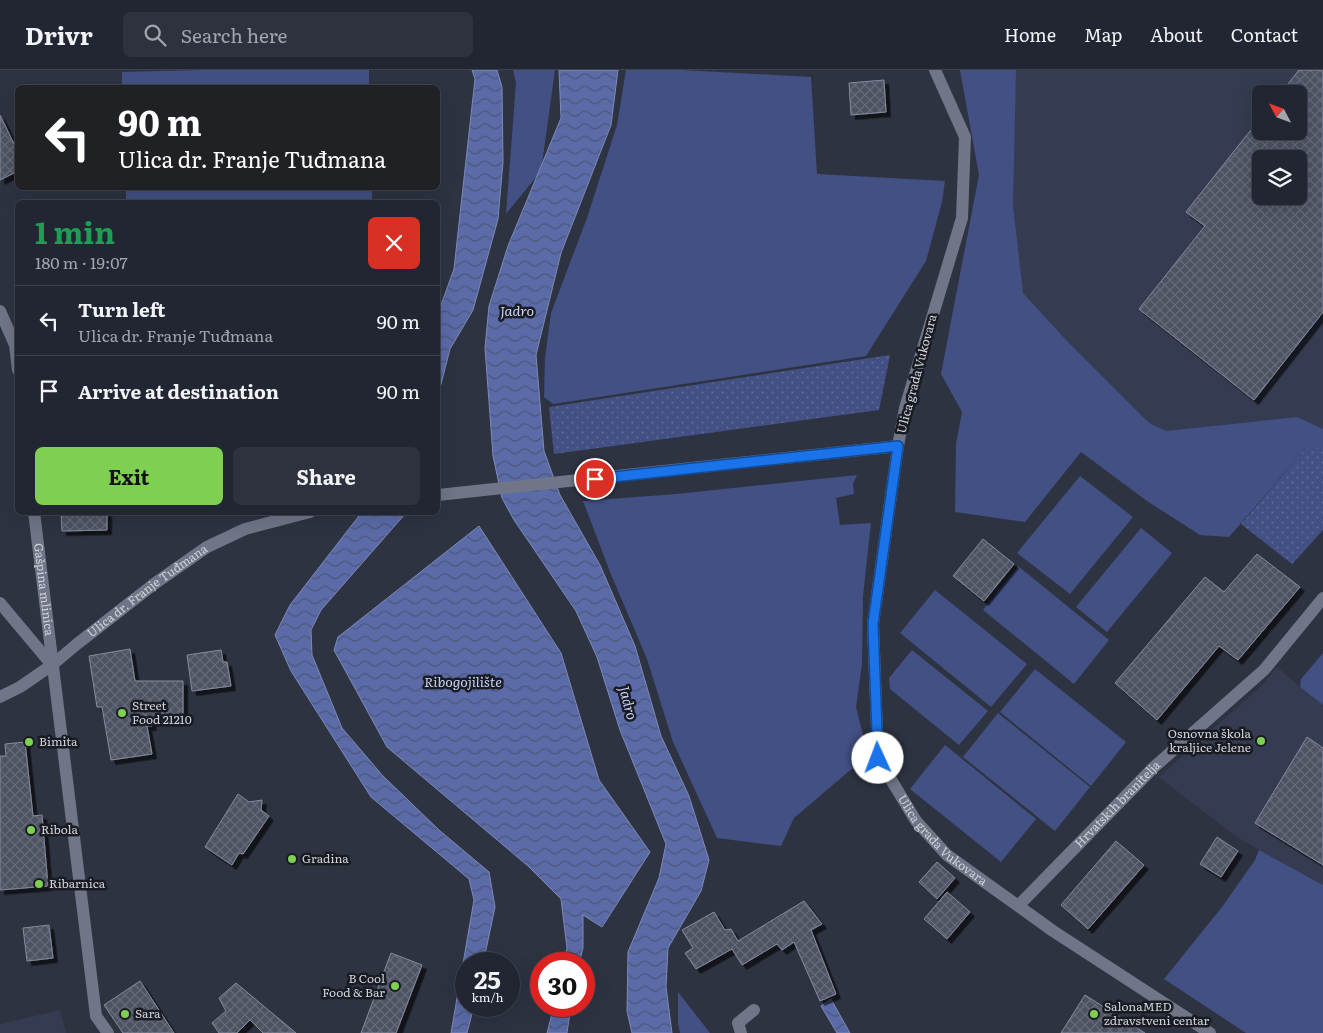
<!DOCTYPE html>
<meta charset="utf-8">
<style>
:root{--surface:#222632;--page:#2e323e;--text:#f1f3f6;--muted:#a2a5ac;--line:#3f434d;--accent:#7fd052}
body{margin:0;font-family:Literata,serif;background:var(--page);color:var(--text);height:100vh;display:flex;flex-direction:column;font-size:19px;white-space:nowrap}
*{box-sizing:border-box;margin:0}
p{font-size:16px;color:var(--muted)}
.icon{flex:none;width:28px;height:28px;fill:none;stroke:currentColor;stroke-width:2;stroke-linecap:round;stroke-linejoin:round}
.map{position:relative;flex:1;overflow:hidden}
.side{position:absolute;left:15px;top:130px;width:425px;height:315px;display:flex;flex-direction:column;background:var(--surface);border-radius:8px;box-shadow:0 5px 20px #0002,0 0 0 1px var(--line)}
.side>*{flex:none}
.guide{position:absolute;left:15px;top:15px;width:425px;height:105px;border-radius:8px;box-shadow:0 5px 20px #0002,0 0 0 1px var(--line);background:#202124;color:#fff;overflow:hidden}
.needle{width:32px;rotate:311deg}
.controls{position:absolute;left:1252px;top:15px;display:grid;gap:10px}
.controls a{display:grid;place-items:center;width:55px;height:55px;border-radius:8px;background:var(--surface);box-shadow:0 5px 20px #0002,0 0 0 1px var(--line);font-size:25px}
.speed{position:absolute;left:455px;top:882px;display:flex;gap:10px;font-size:25px;font-weight:700;text-align:center}
.speed>*{display:grid;place-content:center;width:65px;height:65px;border-radius:50%;background:var(--surface);box-shadow:0 5px 20px #0002,0 0 0 1px var(--line);line-height:1}
.speed small{font-size:12px;font-weight:400}
.speed .limit{border:8px solid #d22;background:#fff;color:#111}
.pin{position:absolute;display:grid;place-items:center;width:42px;height:42px;color:#fff;margin:-21px;border:2px solid #fff;border-radius:50%;box-shadow:0 1px 5px #0007}
.me{position:absolute;width:55px;margin:-28px;rotate:358deg;stroke-linejoin:round;filter:drop-shadow(0 0 4px #0008)}
.turn{display:flex;align-items:center;gap:18px;height:105px;padding:0 20px;font-size:22px}
.turn .icon{width:65px;height:65px;stroke-width:2.5}
.turn b{display:block;font-size:35px;line-height:42px}
.round{display:grid;place-items:center;flex:none;width:52px;height:52px;border-radius:8px;background:var(--page)}
.summary{display:flex;align-items:center;justify-content:space-between;height:85px;padding:0 20px}
h1{font-size:30px;font-weight:700;line-height:38px;color:#1e9e55}
.cta{display:flex;gap:10px;margin-top:auto;padding:10px 20px}
.cta a{flex:1;height:58px;border-radius:8px;background:var(--accent);color:#111;font-size:20px;font-weight:700;line-height:58px;text-align:center}
.cta a+a{background:var(--page);color:var(--text)}
ul{padding:0;list-style:none}
li{display:flex;align-items:center;gap:15px;height:70px;padding:0 20px;border-top:1px solid var(--line)}
li div{flex:1}
li b{display:block;font-size:19px}
li em{font-style:normal}
header{display:flex;align-items:center;gap:30px;box-sizing:border-box;height:70px;padding:0 25px;background:var(--surface);border-bottom:1px solid var(--line)}
header strong{font-size:24px}
nav{display:flex;gap:28px;margin-inline-start:auto;font-size:18px}
.search{width:350px;height:45px;background:var(--page);display:flex;align-items:center;gap:12px;box-sizing:border-box;padding:0 18px;border-radius:8px;color:var(--muted);font-size:19px}
.map>svg:first-child{display:block}
</style>
<header>
<strong>Drivr</strong>
<div class="search"><svg class="icon" aria-label="search" viewBox="0 0 24 24"><circle cx="10" cy="10" r="6"/><path d="M15 15l6 6"/></svg>Search here</div>
<nav><a>Home</a><a>Map</a><a>About</a><a>Contact</a></nav>
</header>
<div class="map">
<svg width="1323" height="963" viewBox="0 0 1323 963">
<defs>
<pattern id="park-dots" width="8" height="8" patternUnits="userSpaceOnUse" patternTransform="scale(1.25)"><rect width="8" height="8" fill="#425084"/><path d="M2 2h.1M6 6h.1" fill="none" stroke="#5c6895" stroke-width="1.8" stroke-linecap="round"/></pattern>
<pattern id="water-waves" width="16" height="10" patternUnits="userSpaceOnUse" patternTransform="scale(1.25)"><rect width="16" height="10" fill="#5a6ba8"/><path d="M0 5q4-4 8 0t8 0" fill="none" stroke="#4d577a"/></pattern>
<pattern id="building-cross-hatch" width="8" height="8" patternUnits="userSpaceOnUse" patternTransform="scale(1.25)"><rect width="8" height="8" fill="#4d5263"/><path d="M0 0l8 8M0 8l8-8" fill="none" stroke="#666a79"/></pattern>
<filter id="shadow"><feDropShadow dx="4.5" dy="4.5" stdDeviation="0" flood-color="#0009"/></filter>
</defs>
<rect width="100%" height="100%" fill="#2e3342"/>
<g fill="#353b50" fill-rule="evenodd">
<path d="M960 0H1323V360L1214 449 950 256 979 105ZM1261 24H1299V61H1261ZM1261 89H1299V126H1261Z"/>
<path d="M1277 597 1300 617 1323 635V815L1236 767 1159 707 1261 616Z"/>
<path d="M60 940 66 963H0V954Z"/>
</g>
<g fill="#425084">
<path d="M202 0H369V17H122V2Z"/>
<path d="M513 0H555L541 101 506 144 516 13Z"/>
<path d="M626 0H682L811 7 817 104 945 111 942 132 926 191 866 286 553 334 544 327 545 288 551 243 587 148 617 55Z"/>
<path d="M960 0H1016L1013 135 1023 223 1067 271 1149 353 1166 361 1297 347 1323 359V378H1306L1229 467 1200 465 1147 431 1081 382 1025 452 955 442 956 374 962 342 941 304 979 105Z"/>
<rect x="126" y="118" width="246" height="14"/>
<path d="M857 405 853 414 854 424 836 428 840 455 871 453 863 526 862 594 856 637 868 685 794 748 781 776 717 768 673 672 647 589 610 502 583 431 676 424Z"/>
<path d="M1080 406 1133 447 1070 524 1017 483Z"/>
<path d="M1141 458 1172 483 1107 562 1076 537Z"/>
<path d="M1018 496 1109 570 1074 614 983 540Z"/>
<path d="M935 520 1027 594 991 637 900 563Z"/>
<path d="M912 580 988 641 959 675 890 619 889 608Z"/>
<path d="M1323 583V635L1300 617 1301 609Z"/>
<path d="M1035 599 1126 672 1091 716 1000 642Z"/>
<path d="M998 643 1090 717 1055 761 963 687Z"/>
<path d="M945 675 1036 749 1001 792 910 719Z"/>
<path d="M1259 780 1323 815V963H1246L1164 909 1222 837 1255 790Z"/>
<path d="M678 922 710 963H680L678 953Z"/>
</g>
<g fill="url(#park-dots)">
<path d="M890 285 879 340 554 384 549 337Z"/>
<path d="M1306 378H1323V460L1292 494 1241 454Z"/>
</g>
<g fill="url(#water-waves)" stroke="#7d8ab8">
<path d="M472 0H497L502 17 503 92 498 149 473 240 450 279 438 326V239L441 235 454 199 475 9Z"/>
<path d="M559 0H618L611 55 561 183 536 285 544 381 560 425 600 495 635 576 661 666 689 726 709 790 701 821 668 878 666 917 672 963H632L627 941 628 882 659 808 666 774 620 660 597 587 576 541 514 450 502 428 493 386 485 278 489 236 508 176 561 48Z"/>
<path d="M362 442 406 443 321 540 311 560 312 585 342 658 383 706 439 760 489 802 495 837 483 894H466V936H474L467 963H451L474 830 469 809 371 727 291 601 275 565 290 535Z"/>
<path d="M479 456 561 583 599 710 650 782 602 857 583 845V878L579 894H564L567 878 561 829 528 796 387 677 334 580 338 567Z"/>
<path d="M831 929 850 963H837L821 936Z"/>
<path d="M554 936H571L567 963H547Z"/>
</g>
<g fill="url(#building-cross-hatch)" stroke="#858b9d" fill-rule="evenodd" filter="url(#shadow)">
<path d="M1299 0H1323V242L1254 330 1139 239 1205 156 1186 142 1250 61H1299V24H1280ZM1261 89H1299V126H1261Z"/>
<path d="M884 10 886 42 851 45 849 13Z"/>
<path d="M0 45 18 82V101L0 110Z"/>
<path d="M61 442H107V460L62 461Z"/>
<path d="M983 469 1014 494 984 531 953 506Z"/>
<path d="M1257 484 1300 517 1238 590 1219 576 1157 650 1115 613 1205 507 1224 522Z"/>
<path d="M130 579 135 611H183V651H151L152 656H147L152 684 111 690 102 637H97L89 586Z"/>
<path d="M221 580 223 592H227L231 616 192 621 187 585Z"/>
<path d="M1307 667 1323 678V795L1255 753Z"/>
<path d="M25 672 33 746 42 745 48 816 0 820V686H6L5 674Z"/>
<path d="M238 724 249 732 262 730 261 740 269 746 243 784 239 783 232 795 205 777Z"/>
<path d="M1217 767 1238 781 1221 807 1200 794Z"/>
<path d="M1116 771 1144 795 1088 859 1061 835Z"/>
<path d="M937 792 955 808 937 829 919 812Z"/>
<path d="M947 822 970 842 947 869 924 849Z"/>
<path d="M804 831 822 854 811 860 836 924 820 931 794 872 782 880 777 874 742 895 732 879 696 899 685 883 693 878 682 860 714 842 725 860 731 859 738 871Z"/>
<path d="M49 855 53 888 27 891 23 858Z"/>
<path d="M391 883 422 895 396 963H361Z"/>
<path d="M140 911 174 963H123L104 935Z"/>
<path d="M236 913 296 963H263L250 950 237 963H219L212 953 226 941 219 928Z"/>
<path d="M1085 925 1145 963H1061Z"/>
</g>
<g fill="none" stroke-linecap="round" stroke-linejoin="round">
<g stroke="#707587" stroke-width="12">
<path id="s1" d="M935 0 965 67 962 148 905 338 898 376 873 554 878 688 916 751 947 785 1053 861 1210 963"/>
<path d="M0 241 15 275 18 300"/>
<path d="M438 425 898 376"/>
<path id="s2" d="M34 442 96 946 108 963"/>
<path d="M0 533 52 595"/>
<path id="s3" d="M0 627 20 617 52 595 77 574 154 514 207 477 245 459 310 442"/>
<path id="s4" d="M1019 835 1153 698 1264 600 1323 528"/>
<path d="M741 963 738 953 754 940"/>
</g>
</g>
<g fill="none" stroke-linecap="round" stroke-linejoin="round">
<g stroke="#114b97" stroke-width="12">
<path id="route" d="M595 409 898 376 873 554 878 688"/>
</g>
<use href="#route" stroke="#1a73e8" stroke-width="9"/>
</g>
<g fill="#7fd052" stroke="#191b22" stroke-width="2">
<circle cx="122" cy="643" r="5"/>
<circle cx="1261" cy="671" r="5"/>
<circle cx="29" cy="672" r="5"/>
<circle cx="31" cy="760" r="5"/>
<circle cx="292" cy="789" r="5"/>
<circle cx="39" cy="814" r="5"/>
<circle cx="395" cy="916" r="5"/>
<circle cx="125" cy="944" r="5"/>
<circle cx="1094" cy="944" r="5"/>
</g>
<g text-anchor="middle" stroke-width="5" stroke-linejoin="round" paint-order="stroke">
<g font-size="12" fill="#d0d3dd" stroke="#191b22">
<text transform="translate(917 304) rotate(-75)" y="4">Ulica grada Vukovara</text>
<text dy="4" stroke="none"><textPath href="#s2" startOffset="78">Gašpina mlinica</textPath></text>
<text dy="4" stroke="none"><textPath href="#s3" startOffset="182">Ulica dr. Franje Tuđmana</textPath></text>
<text dy="4" stroke="none"><textPath href="#s4" startOffset="141">Hrvatskih branitelja</textPath></text>
<text dy="4" stroke="none"><textPath href="#s1" startOffset="811">Ulica grada Vukovara</textPath></text>
</g>
<g font-size="12" fill="#d0d3dd" stroke="#191b22" text-anchor="start">
<text x="132" y="640">Street<tspan x="132" dy="14">Food 21210</tspan></text>
<text x="1251" y="668" text-anchor="end">Osnovna škola<tspan x="1251" dy="14">kraljice Jelene</tspan></text>
<text x="39" y="676">Bimita</text>
<text x="41" y="764">Ribola</text>
<text x="302" y="793">Gradina</text>
<text x="49" y="818">Ribarnica</text>
<text x="385" y="913" text-anchor="end">B Cool<tspan x="385" dy="14">Food &amp; Bar</tspan></text>
<text x="1104" y="941">SalonaMED<tspan x="1104" dy="14">zdravstveni centar</tspan></text>
<text x="135" y="948">Sara</text>
</g>
<g font-size="14" font-style="italic" fill="#c7d3f6" stroke="#191b22">
<text x="517" y="246">Jadro</text>
<text x="463" y="617">Ribogojilište</text>
<text transform="translate(628 633) rotate(75)" y="5">Jadro</text>
</g>
</g>
</svg>
<div class="controls">
<a><svg class="needle" viewBox="-14 -14 28 28"><path d="M0-13l5 13h-10z" fill="#e53935"/><path d="M0 13l5-13h-10z" fill="#a2a5ac"/></svg></a>
<a><svg class="icon" aria-label="layers" viewBox="0 0 24 24"><path d="M12 4l9 5-9 5-9-5zM3 14l9 5 9-5"/></svg></a>
</div>
<div class="speed"><div>25<small>km/h</small></div><div class="limit">30</div></div>
<div class="pin" style="left:595px;top:409px;background:#d93025"><svg class="icon" aria-label="arrive" viewBox="0 0 24 24"><path d="M6 21V4h12l-3 4 3 4H6"/></svg></div>
<svg class="me" style="left:878px;top:688px" viewBox="-20 -20 40 40"><circle r="19" fill="#fff"/><path d="M0-13L10 11 0 6-10 11z" fill="#1a73e8"/></svg>
<div class="guide">
<div class="turn"><svg class="icon" aria-label="left" viewBox="0 0 24 24"><path d="M17 20v-9H6M10 6l-5 5 5 5"/></svg><div><b>90 m</b>Ulica dr. Franje Tuđmana</div></div>
</div>
<section class="side">
<div class="summary"><div><h1>1 min</h1><p>180 m · 19:07</p></div><a class="round" style="background:#d93025;color:#fff"><svg class="icon" aria-label="close" viewBox="0 0 24 24"><path d="M6 6l12 12M18 6L6 18"/></svg></a></div>
<ul>
<li><svg class="icon" aria-label="left" viewBox="0 0 24 24"><path d="M17 20v-9H6M10 6l-5 5 5 5"/></svg><div><b>Turn left</b><p>Ulica dr. Franje Tuđmana</p></div><em>90 m</em></li>
<li><svg class="icon" aria-label="arrive" viewBox="0 0 24 24"><path d="M6 21V4h12l-3 4 3 4H6"/></svg><div><b>Arrive at destination</b></div><em>90 m</em></li>
</ul>
<div class="cta"><a>Exit</a><a>Share</a></div>
</section>
</div>
